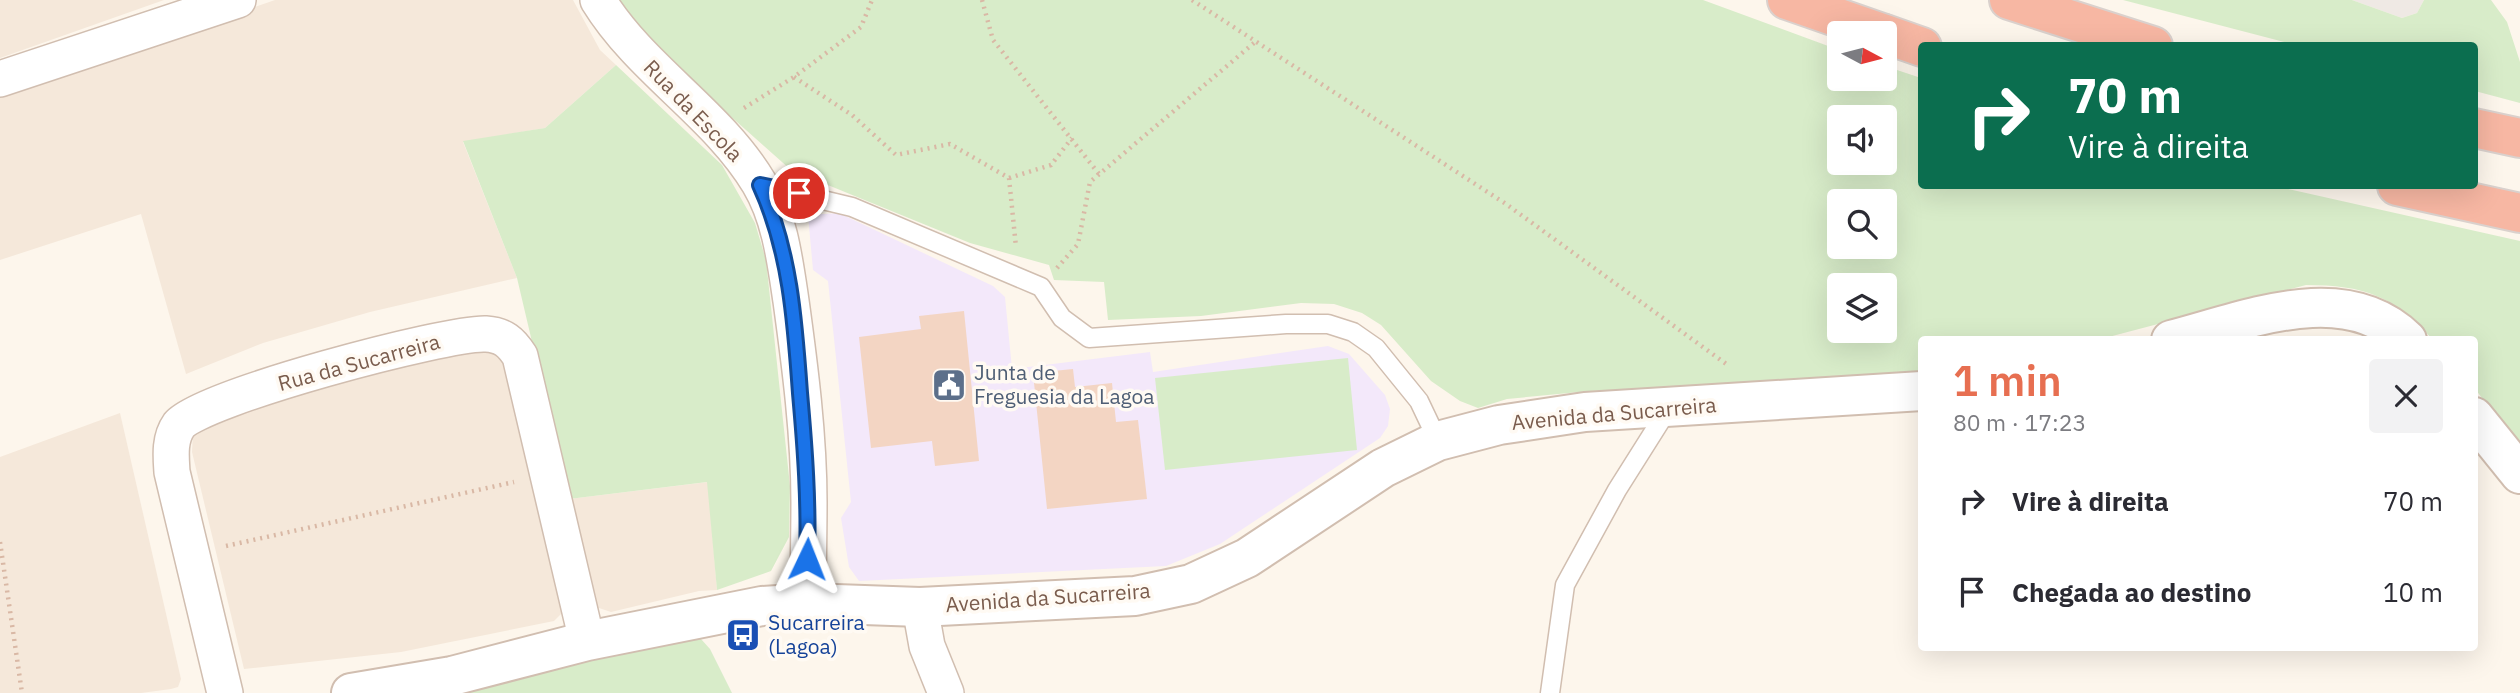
<!DOCTYPE html>
<html lang="pt">
<meta charset="utf-8">
<style>
:root{--surface:#fff;--page:#f2f2f3;--text:#2b2b33;--muted:#7c7c81;--accent:#e76f51}
body{margin:0;font-family:"IBM Plex Sans",sans-serif;background:var(--page);color:var(--text);height:100vh;display:flex;flex-direction:column;font-size:26px;white-space:nowrap}
*{box-sizing:border-box;margin:0}
p{font-size:23px;color:var(--muted)}
.icon{flex:none;width:38px;height:38px;fill:none;stroke:currentColor;stroke-width:2;stroke-linecap:round;stroke-linejoin:round}
.map{position:relative;flex:1;overflow:hidden}
.details{position:absolute;left:1918px;top:336px;width:560px;height:315px;display:flex;flex-direction:column;background:var(--surface);border-radius:7px;box-shadow:0 7px 28px #0002}
.details>*{flex:none}
.banner{position:absolute;left:1918px;top:42px;width:560px;height:147px;border-radius:7px;box-shadow:0 7px 28px #0002;background:#0b6e4f;color:#fff;overflow:hidden}
.needle{width:46px;rotate:97deg}
.buttons{position:absolute;left:1827px;top:21px;display:grid;gap:14px}
.buttons a{display:grid;place-items:center;width:70px;height:70px;border-radius:7px;background:var(--surface);box-shadow:0 7px 28px #0002;font-size:35px}
.pin{position:absolute;display:grid;place-items:center;width:60px;height:60px;color:#fff;margin:-30px;border:4px solid #fff;border-radius:50%;box-shadow:0 2px 7px #0007}
.me{position:absolute;width:77px;margin:-38px;rotate:2deg;stroke-linejoin:round;filter:drop-shadow(0 0 5px #0008)}
.turn{display:flex;align-items:center;gap:24px;height:147px;padding:0 35px;font-size:32px}
.turn .icon{width:91px;height:91px;stroke-width:2.5}
.turn b{display:block;font-size:49px;line-height:60px}
.round{display:grid;place-items:center;flex:none;width:74px;height:74px;border-radius:7px;background:var(--page)}
.head{display:flex;align-items:center;justify-content:space-between;height:119px;padding:0 35px}
h1{font-size:42px;font-weight:600;line-height:52px;color:var(--accent)}
ul{padding:0;list-style:none}
li{display:flex;align-items:center;gap:21px;height:91px;padding:0 35px}
li div{flex:1}
li b{display:block;font-size:26px}
li em{font-style:normal}
.map>svg:first-child{display:block}
</style>
<div class="map">
<svg width="2520" height="693" viewBox="0 0 2520 693">
<rect width="100%" height="100%" fill="#fdf6ec"/>
<g fill="#f5e8da">
<path d="M0 0H164L0 58Z"/>
<path d="M275 0H573L600 50 616 65 545 128 463 142 517 278 370 312 263 343 186 374 141 214 0 260V95Z"/>
<path d="M473 348 504 350 563 606 561 614 554 621 401 652 244 669 192 452 193 432 202 426 352 376Z"/>
<path d="M120 413 181 679 178 687 171 689 141 693H0V457Z"/>
<path d="M708 482 717 590 699 591 611 612 596 607 569 499Z"/>
</g>
<path fill="#efe9e4" d="M2352 0H2424L2417 13 2402 18Z"/>
<path fill="#f3e8fa" d="M839 213 993 286 1005 297 1012 369 1150 352 1153 372 1328 346 1349 354 1385 395 1390 409 1388 426 1380 438 1220 544 1166 566 859 581 849 567 841 518 851 502 828 281 813 270 808 215Z"/>
<g fill="#d8ecc9" fill-rule="evenodd">
<path d="M617 0H1703L1839 50V79H1885V66L1921 78 1922 186H2275L2520 241V446L2475 389 2474 340 2432 339C2395 296 2363 285 2306 285L2101 339 1922 340 1921 372 1715 387 1590 391 1507 399 1478 408 1460 401 1431 381 1381 325 1362 313 1334 304 1301 303 1201 316 1108 320 1104 282 1054 280 1049 265 970 243 791 170 684 75 658 57ZM1839 117H1885V163H1839ZM1839 201H1885V247H1839ZM1839 285H1885V331H1839Z"/>
<path d="M2123 0H2352L2402 18 2417 13 2424 0H2491L2507 22 2520 62V103L2475 91 2474 46 2296 45Z"/>
<path d="M616 65 722 165 755 223 766 260 790 486 789 537 771 571 717 590 707 482 569 499 517 278 463 141 545 128Z"/>
<path d="M1348 358 1357 450 1165 470 1155 378Z"/>
<path d="M687 637 701 639 710 649 732 693H447Z"/>
</g>
<g fill="#f3d5c3">
<path d="M964 311 979 461 935 466 932 441 871 448 859 337 921 329 919 316Z"/>
<path d="M1073 369 1075 387 1112 383 1116 422 1138 420 1147 499 1047 509 1033 373Z"/>
</g>
<g fill="none" stroke-linecap="round" stroke-linejoin="round">
<g stroke="#d1beb0" stroke-width="21">
<g id="service">
<path d="M760 185 852 207 1041 287 1062 318 1089 338 1286 324H1328L1353 332 1376 348 1419 401 1438 441"/>
<path d="M1550 693 1565 585 1617 490 1670 406"/>
</g>
</g>
<g stroke="#d1beb0" stroke-width="38">
<g id="minor">
<path d="M598 0C641 70 717 113 759 183 780 218 785 261 791 301 800 366 809 436 809 502 809 536 808 570 808 603"/>
<path d="M0 79 238 0"/>
<path d="M920 607 927 646 946 693"/>
<path d="M225 693 172 472C171 457 169 439 179 425 200 398 447 332 486 334 503 335 511 342 520 356L587 641"/>
</g>
</g>
<g stroke="#d1beb0" stroke-width="42">
<g id="tertiary">
<path d="M2171 340C2245 321 2344 278 2407 340"/>
<path d="M2474 417 2520 474"/>
<path d="M351 693 452 676 587 641 762 606 808 603 920 607 1135 596 1191 584 1247 558 1383 468 1438 441 1499 425 1585 412 1922 391"/>
</g>
</g>
<g stroke="#dad1cd" stroke-width="42">
<g id="motorway">
<path d="M1787 0 1882 33"/>
<path d="M2009 0 2153 46"/>
<path d="M1885 34 1922 47"/>
<path d="M2474 128 2520 138"/>
<path d="M2397 186 2520 213"/>
</g>
</g>
<g stroke="#d9b8a5" stroke-width="4.5" stroke-dasharray="2 5" stroke-linecap="butt">
<path d="M982 0 993 40 1099 174"/>
<path d="M1192 0 1506 204 1729 366"/>
<path d="M794 77 852 115 896 155 950 144 1009 178 1016 247"/>
<path d="M744 108 794 77 861 27 872 0"/>
<path d="M1009 178 1051 165 1072 138"/>
<path d="M1057 268 1078 244 1090 182 1254 43"/>
<path d="M0 542 22 693"/>
<path d="M226 546 514 482"/>
</g>
<use href="#service" stroke="#fff" stroke-width="18"/>
<use href="#minor" stroke="#fff" stroke-width="35"/>
<use href="#tertiary" stroke="#fff" stroke-width="38"/>
<use href="#motorway" stroke="#f7b7a3" stroke-width="38"/>
</g>
<g fill="none" stroke-linecap="round" stroke-linejoin="round">
<g stroke="#114b97" stroke-width="18">
<path id="route" d="M799 193 760 185C790 250 795 322 800 393 805 449 809 503 807 559"/>
</g>
<use href="#route" stroke="#1a73e8" stroke-width="12"/>
</g>
<defs>
<g id="civic-square" transform="scale(1.75)"><rect x="-9" y="-9" width="18" height="18" rx="4" fill="#5c6f8a" stroke="#fffaf3"/><path d="M-.6-6.5H3V-4.5H.6V-3L4-1V1h2V6H-6V1h2V-1L-.6-3ZM-1.2 2.5V6h2.4V2.5Z" fill="#fff"/></g>
<g id="bus-square" transform="scale(1.75)"><rect x="-9" y="-9" width="18" height="18" rx="4" fill="#1a4fb4" stroke="#fffaf3"/><path d="M-5-6H5V4H4V6H2V4H-2V6H-4V4H-5ZM-3.5-4V0h7V-4ZM-3.5 1.2v1.5H-2V1.2ZM2 1.2v1.5H3.5V1.2Z" fill="#fff"/></g>
</defs>
<g fill-rule="evenodd">
<use href="#civic-square" x="949" y="385"/>
<use href="#bus-square" x="743" y="635"/>
</g>
<g text-anchor="middle" stroke-width="7" stroke-linejoin="round" paint-order="stroke">
<g font-size="21" fill="#7a5c4d" stroke="#fffaf3">
<text transform="translate(693 111) rotate(46)" y="7">Rua da Escola</text>
<text transform="translate(359 363) rotate(-15)" y="7">Rua da Sucarreira</text>
<text transform="translate(1614 414) rotate(-5)" y="7">Avenida da Sucarreira</text>
<text transform="translate(1048 598) rotate(-4)" y="7">Avenida da Sucarreira</text>
</g>
<g font-size="21" fill="#4e5e75" stroke="#fffaf3" text-anchor="start">
<text x="974" y="380">Junta de<tspan x="974" dy="24">Freguesia da Lagoa</tspan></text>
</g>
<g font-size="21" fill="#164399" stroke="#fffaf3" text-anchor="start">
<text x="768" y="630">Sucarreira<tspan x="768" dy="24">(Lagoa)</tspan></text>
</g>
</g>
</svg>
<div class="buttons">
<a><svg class="needle" viewBox="-14 -14 28 28"><path d="M0-13l5 13h-10z" fill="#e53935"/><path d="M0 13l5-13h-10z" fill="#7c7c81"/></svg></a>
<a><svg class="icon" aria-label="sound" viewBox="0 0 24 24"><path d="M4 9h4l5-4v14l-5-4H4zM17 9q2 3 0 6"/></svg></a>
<a><svg class="icon" aria-label="search" viewBox="0 0 24 24"><circle cx="10" cy="10" r="6"/><path d="M15 15l6 6"/></svg></a>
<a><svg class="icon" aria-label="layers" viewBox="0 0 24 24"><path d="M12 4l9 5-9 5-9-5zM3 14l9 5 9-5"/></svg></a>
</div>
<div class="pin" style="left:799px;top:193px;background:#d93025"><svg class="icon" aria-label="arrive" viewBox="0 0 24 24"><path d="M6 21V4h12l-3 4 3 4H6"/></svg></div>
<svg class="me" style="left:807px;top:559px" viewBox="-20 -20 40 40"><path d="M0-17L14 15 0 8-14 15z" fill="#1a73e8" stroke="#fff" stroke-width="4"/></svg>
<div class="banner">
<div class="turn"><svg class="icon" aria-label="right" viewBox="0 0 24 24"><path d="M7 20v-9h11M14 6l5 5-5 5"/></svg><div><b>70 m</b>Vire à direita</div></div>
</div>
<section class="details">
<div class="head"><div><h1>1 min</h1><p>80 m · 17:23</p></div><a class="round"><svg class="icon" aria-label="close" viewBox="0 0 24 24"><path d="M6 6l12 12M18 6L6 18"/></svg></a></div>
<ul>
<li><svg class="icon" aria-label="right" viewBox="0 0 24 24"><path d="M7 20v-9h11M14 6l5 5-5 5"/></svg><div><b>Vire à direita</b></div><em>70 m</em></li>
<li><svg class="icon" aria-label="arrive" viewBox="0 0 24 24"><path d="M6 21V4h12l-3 4 3 4H6"/></svg><div><b>Chegada ao destino</b></div><em>10 m</em></li>
</ul>
</section>
</div>
